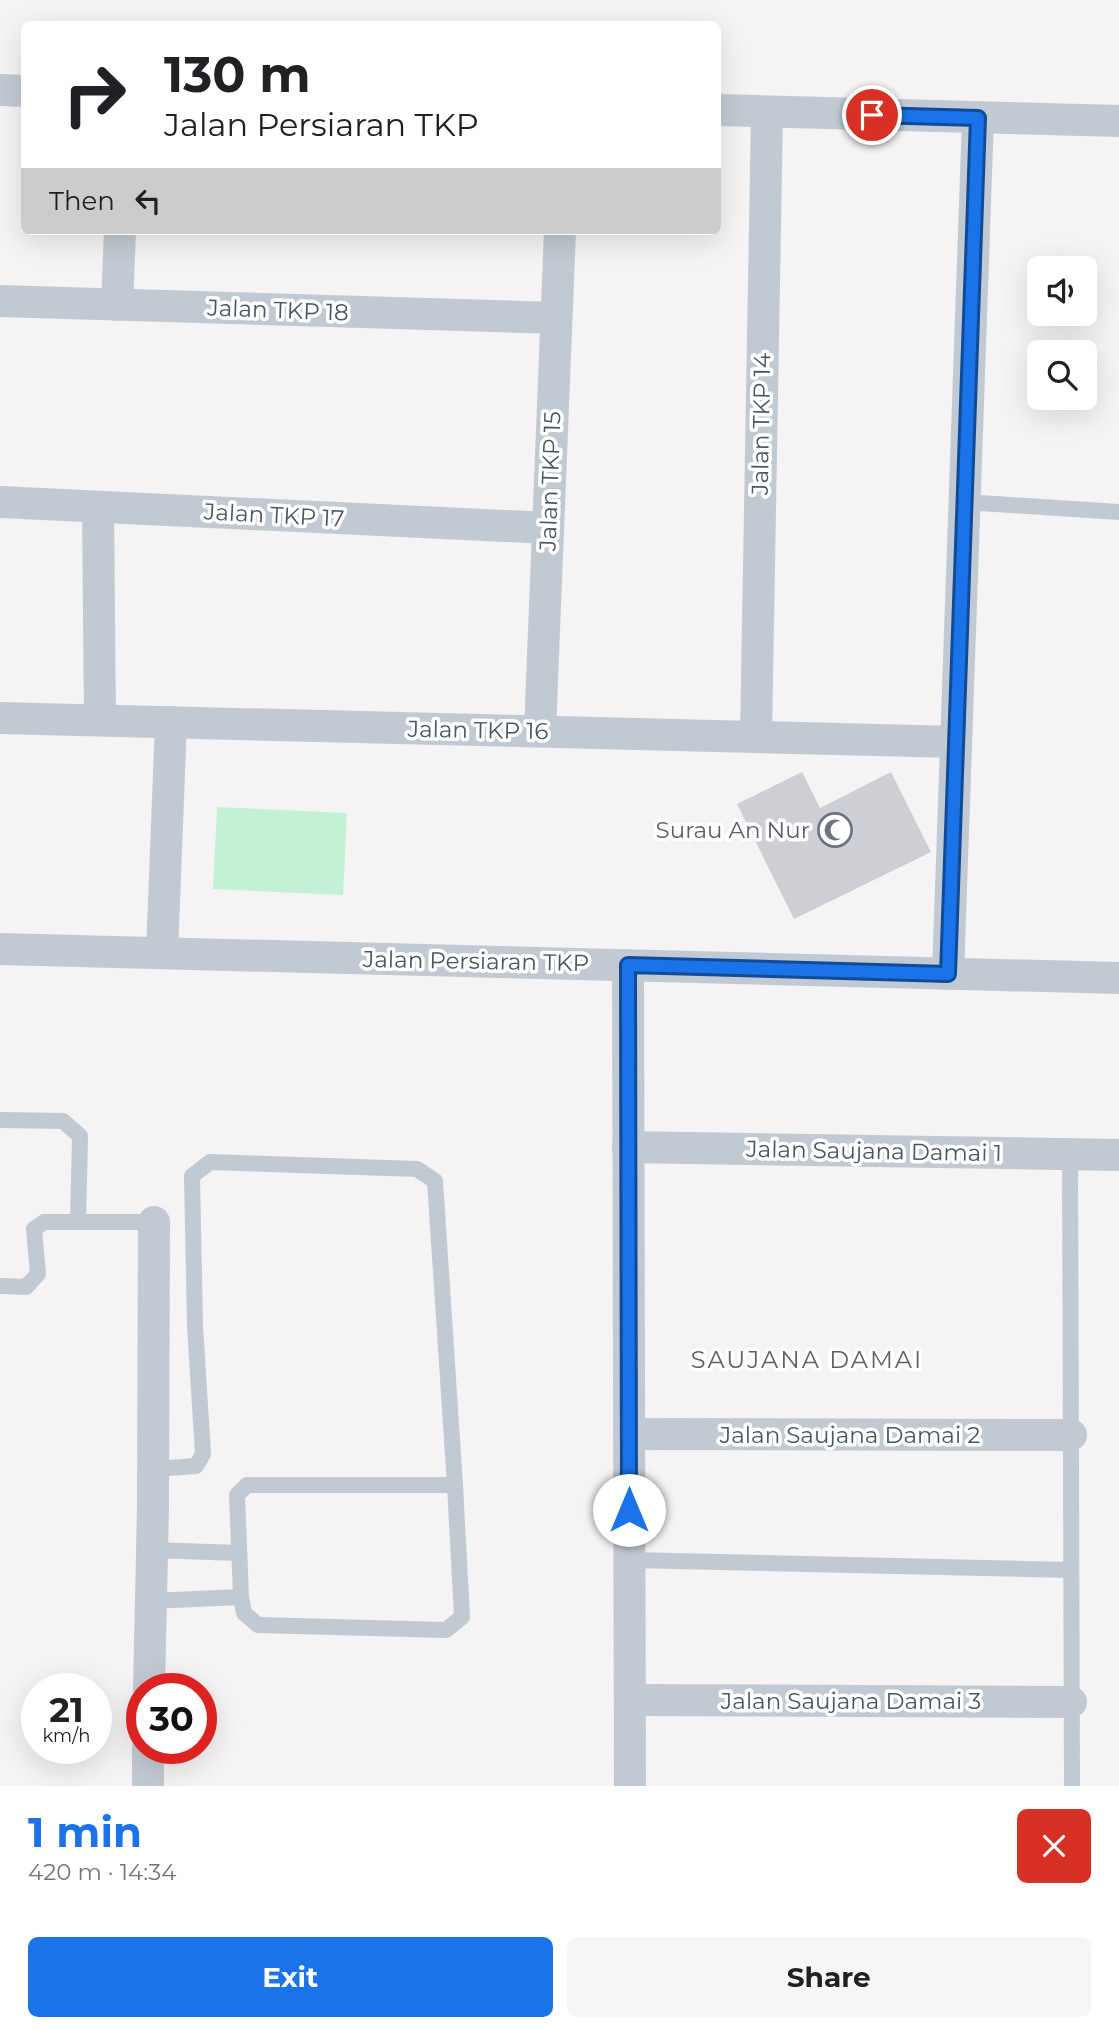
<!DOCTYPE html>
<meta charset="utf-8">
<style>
:root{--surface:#fff;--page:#f6f6f6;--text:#202124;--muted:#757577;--accent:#1a73e8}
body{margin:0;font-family:Montserrat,sans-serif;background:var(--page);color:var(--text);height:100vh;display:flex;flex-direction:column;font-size:26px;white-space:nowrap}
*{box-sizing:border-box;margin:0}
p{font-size:23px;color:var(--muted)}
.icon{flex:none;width:38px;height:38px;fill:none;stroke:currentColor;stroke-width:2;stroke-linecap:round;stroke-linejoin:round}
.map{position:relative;height:1786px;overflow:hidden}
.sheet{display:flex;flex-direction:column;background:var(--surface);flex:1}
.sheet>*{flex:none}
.guide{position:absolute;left:21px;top:21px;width:700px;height:214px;border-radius:10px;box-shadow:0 7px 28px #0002;background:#fff;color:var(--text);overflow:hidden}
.tools{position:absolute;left:1027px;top:256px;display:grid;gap:14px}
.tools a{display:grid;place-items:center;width:70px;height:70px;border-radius:10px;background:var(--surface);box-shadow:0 7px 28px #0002;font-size:35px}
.speed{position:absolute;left:21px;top:1673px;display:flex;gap:14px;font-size:35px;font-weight:700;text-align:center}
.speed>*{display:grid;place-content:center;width:91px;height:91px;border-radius:50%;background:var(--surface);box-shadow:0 7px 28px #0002;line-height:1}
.speed small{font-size:18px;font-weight:400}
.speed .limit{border:10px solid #d22;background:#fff;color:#111}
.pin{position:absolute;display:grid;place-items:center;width:60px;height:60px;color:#fff;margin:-30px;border:4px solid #fff;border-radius:50%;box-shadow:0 2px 7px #0007}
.me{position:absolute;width:77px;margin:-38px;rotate:0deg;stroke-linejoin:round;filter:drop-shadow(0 0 5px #0008)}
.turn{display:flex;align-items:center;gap:24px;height:147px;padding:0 28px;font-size:32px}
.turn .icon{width:91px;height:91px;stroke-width:2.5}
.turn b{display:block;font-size:49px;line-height:60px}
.then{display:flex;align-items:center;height:66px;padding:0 28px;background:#0003;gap:14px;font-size:26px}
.round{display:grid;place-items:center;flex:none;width:74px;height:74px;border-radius:10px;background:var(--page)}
.overview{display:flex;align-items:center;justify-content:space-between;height:119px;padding:0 28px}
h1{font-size:42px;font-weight:700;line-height:52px;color:var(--accent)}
.action{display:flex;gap:14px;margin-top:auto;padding:14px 28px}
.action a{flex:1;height:80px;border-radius:10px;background:var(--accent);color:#fff;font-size:28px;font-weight:700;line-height:80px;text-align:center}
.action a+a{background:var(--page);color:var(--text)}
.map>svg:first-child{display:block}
</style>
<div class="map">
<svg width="1119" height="1786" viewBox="0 0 1119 1786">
<rect width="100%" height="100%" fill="#f5f3f3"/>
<path fill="#c3f1d5" d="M217 807 347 813 343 895 213 889Z"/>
<path fill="#cdcfd5" d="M802 772 820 808 891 772 931 852 794 919 737 804Z"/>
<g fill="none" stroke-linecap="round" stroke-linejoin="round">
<g stroke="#c1cad2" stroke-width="16">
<path d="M964 502 1119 512"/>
<path d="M0 1120 63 1121 80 1136 78 1222H154"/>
<path d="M1070 1154 1072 1786"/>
<path d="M0 1286 26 1287 38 1274 34 1229 44 1222H78"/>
<path d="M153 1469 196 1466 203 1454 195 1326 192 1176 210 1162 417 1169 435 1181 455 1485"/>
<path d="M247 1485H455L462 1617 446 1630 258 1625 244 1613 241 1597 237 1495Z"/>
<path d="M152 1550 238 1553"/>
<path d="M629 1560 1071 1570"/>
<path d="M150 1601 241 1597"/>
</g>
<g stroke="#c1cad2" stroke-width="32">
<path d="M0 90 24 91"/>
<path d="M718 110 1119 121"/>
<path d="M0 301 556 318"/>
<path d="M117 305 120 231"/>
<path d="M0 502 548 528"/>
<path d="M98 507 100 720"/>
<path d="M0 718 956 742"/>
<path d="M540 731 560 231"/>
<path d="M756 736 767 112"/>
<path d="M0 949 1119 978"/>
<path d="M162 953 171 722"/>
<path d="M628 965 630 1786"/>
<path d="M948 974 978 118"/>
<path d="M628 1147 1119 1155"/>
<path d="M629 1434 1071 1435"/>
<path d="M149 1689 153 1508 154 1222"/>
<path d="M630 1700 1071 1702"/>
<path d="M148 1786V1748"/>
</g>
</g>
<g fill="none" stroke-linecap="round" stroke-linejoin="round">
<g stroke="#114b97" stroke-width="18">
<path id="route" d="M629 1510 628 965 948 974 978 118 872 115"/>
</g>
<use href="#route" stroke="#1a73e8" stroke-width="12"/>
</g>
<defs>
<g id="mosque-ring" transform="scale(1.75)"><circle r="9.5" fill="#fff" stroke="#6b7280" stroke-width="1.5"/><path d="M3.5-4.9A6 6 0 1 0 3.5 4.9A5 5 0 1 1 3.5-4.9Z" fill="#6b7280"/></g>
</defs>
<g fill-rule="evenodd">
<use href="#mosque-ring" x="835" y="830"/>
</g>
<g text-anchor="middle" stroke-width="7" stroke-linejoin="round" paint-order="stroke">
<g font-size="23" fill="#4a5661" stroke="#fff">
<text transform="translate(278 310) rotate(2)" y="8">Jalan TKP 18</text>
<text transform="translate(761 424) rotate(-89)" y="8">Jalan TKP 14</text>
<text transform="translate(550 481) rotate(-88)" y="8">Jalan TKP 15</text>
<text transform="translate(274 515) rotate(3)" y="8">Jalan TKP 17</text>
<text transform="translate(478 730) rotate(1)" y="8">Jalan TKP 16</text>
<text transform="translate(476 961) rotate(1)" y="8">Jalan Persiaran TKP</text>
<text transform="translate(874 1151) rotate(1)" y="8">Jalan Saujana Damai 1</text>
<text x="850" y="1443">Jalan Saujana Damai 2</text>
<text x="851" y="1709">Jalan Saujana Damai 3</text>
</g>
<g font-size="23" fill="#5b616d" stroke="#fff" text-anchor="end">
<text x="810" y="838">Surau An Nur</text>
</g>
<g font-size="24" letter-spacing="2" fill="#5f6368" stroke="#fff">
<text x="807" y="1368">SAUJANA DAMAI</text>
</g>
</g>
</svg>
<div class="tools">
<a><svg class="icon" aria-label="sound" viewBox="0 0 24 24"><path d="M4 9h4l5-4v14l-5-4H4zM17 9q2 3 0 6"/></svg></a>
<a><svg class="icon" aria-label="search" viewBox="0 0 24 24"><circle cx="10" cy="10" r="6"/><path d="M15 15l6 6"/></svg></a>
</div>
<div class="speed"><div>21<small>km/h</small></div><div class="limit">30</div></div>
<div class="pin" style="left:872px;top:115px;background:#d93025"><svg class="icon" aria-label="arrive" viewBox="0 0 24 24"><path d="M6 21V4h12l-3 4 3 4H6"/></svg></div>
<svg class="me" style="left:629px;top:1510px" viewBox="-20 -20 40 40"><circle r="19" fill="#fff"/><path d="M0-13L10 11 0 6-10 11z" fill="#1a73e8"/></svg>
<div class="guide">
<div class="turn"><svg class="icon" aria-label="right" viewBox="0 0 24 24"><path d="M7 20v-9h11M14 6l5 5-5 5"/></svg><div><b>130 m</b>Jalan Persiaran TKP</div></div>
<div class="then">Then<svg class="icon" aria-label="left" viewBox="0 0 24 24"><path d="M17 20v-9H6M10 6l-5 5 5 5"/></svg></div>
</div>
</div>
<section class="sheet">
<div class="overview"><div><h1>1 min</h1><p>420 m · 14:34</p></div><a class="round" style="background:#d93025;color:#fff"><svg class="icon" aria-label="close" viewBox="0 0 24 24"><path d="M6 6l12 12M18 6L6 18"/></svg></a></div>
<div class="action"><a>Exit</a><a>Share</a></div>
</section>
